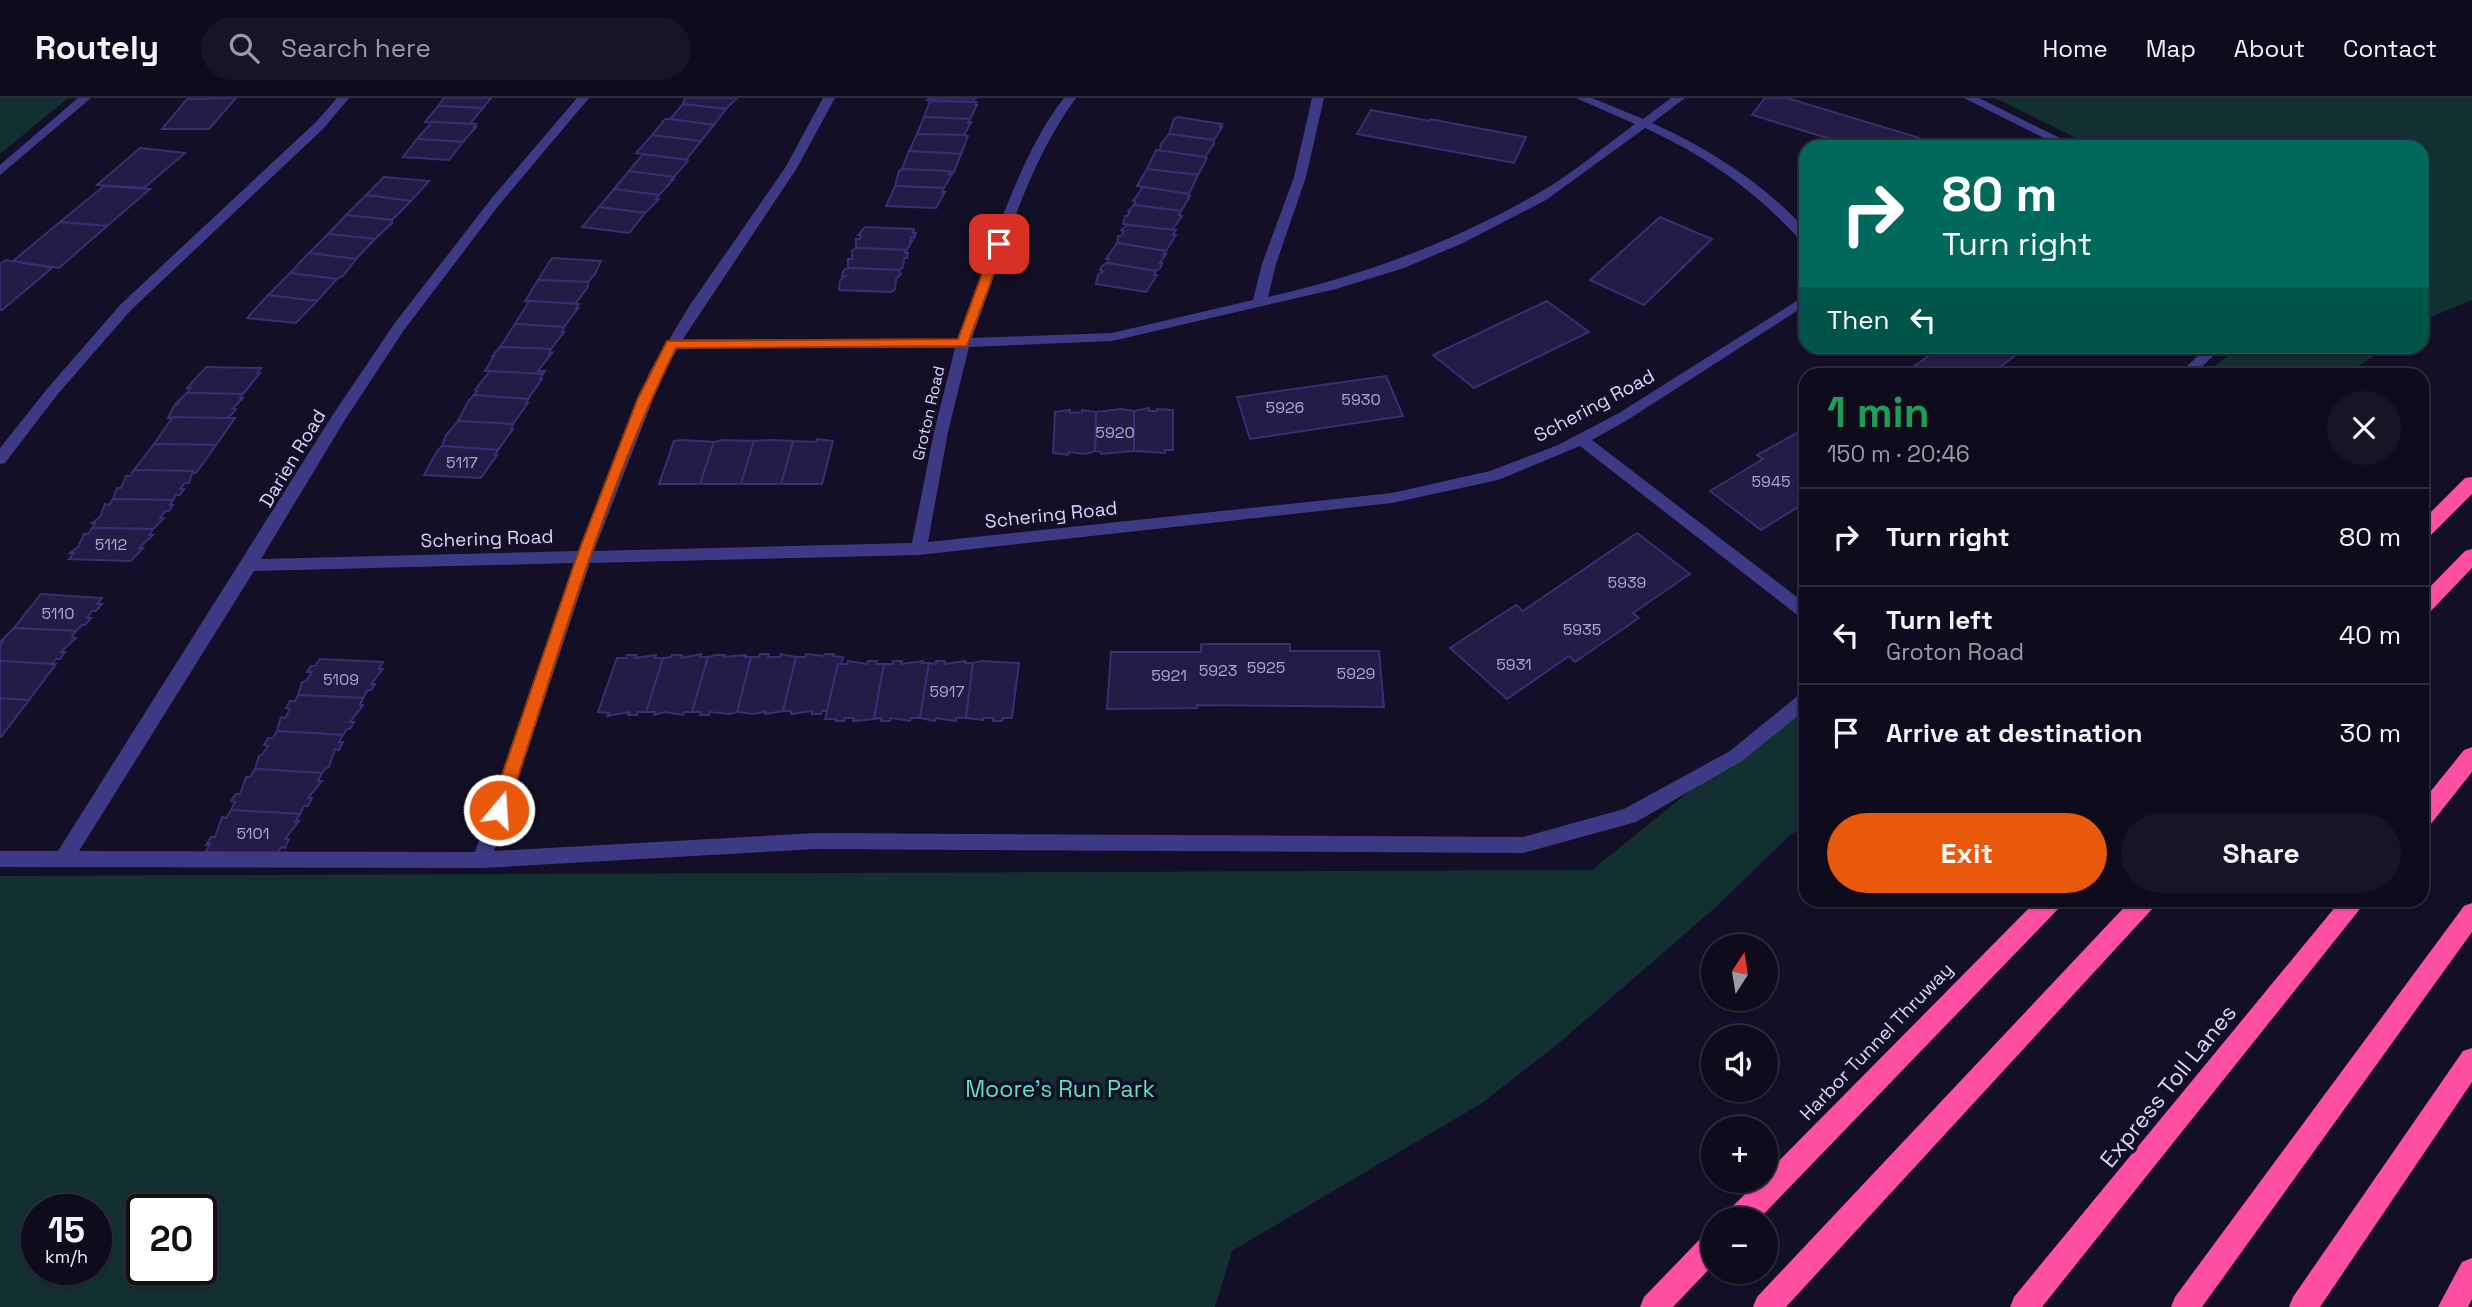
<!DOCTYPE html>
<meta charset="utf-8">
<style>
:root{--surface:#0e0b1c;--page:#171425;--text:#f1f3f6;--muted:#9b9ba3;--line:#2e2b3b;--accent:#ea580c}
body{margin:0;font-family:"Space Grotesk",sans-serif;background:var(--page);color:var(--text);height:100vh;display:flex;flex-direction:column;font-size:26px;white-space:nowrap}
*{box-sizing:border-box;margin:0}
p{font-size:23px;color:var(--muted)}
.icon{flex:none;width:38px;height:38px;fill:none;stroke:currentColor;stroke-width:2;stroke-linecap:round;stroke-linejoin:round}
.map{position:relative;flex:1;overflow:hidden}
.details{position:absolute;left:1799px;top:270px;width:630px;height:539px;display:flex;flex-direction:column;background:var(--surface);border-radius:21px;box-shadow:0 2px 5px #0004,0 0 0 2px var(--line)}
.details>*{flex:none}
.banner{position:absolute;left:1799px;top:42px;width:630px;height:214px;border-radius:21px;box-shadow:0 2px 5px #0004,0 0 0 2px var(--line);background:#00695c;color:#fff;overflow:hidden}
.needle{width:46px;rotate:12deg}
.buttons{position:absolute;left:1701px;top:836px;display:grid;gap:14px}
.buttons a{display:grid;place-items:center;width:77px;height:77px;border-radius:50%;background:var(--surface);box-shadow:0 2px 5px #0004,0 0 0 2px var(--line);font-size:35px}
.speed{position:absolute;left:21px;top:1096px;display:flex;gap:14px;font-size:35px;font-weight:700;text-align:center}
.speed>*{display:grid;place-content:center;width:91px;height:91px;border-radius:50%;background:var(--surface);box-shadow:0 2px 5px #0004,0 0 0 2px var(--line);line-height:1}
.speed small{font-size:18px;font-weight:400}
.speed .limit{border:4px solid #111;border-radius:10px;background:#fff;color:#111}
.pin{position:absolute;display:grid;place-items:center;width:60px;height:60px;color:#fff;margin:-30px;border-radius:14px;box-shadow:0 4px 10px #0006}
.me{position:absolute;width:77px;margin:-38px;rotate:18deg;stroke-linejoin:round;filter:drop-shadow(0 0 5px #0008)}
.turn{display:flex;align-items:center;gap:24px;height:147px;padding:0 28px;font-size:32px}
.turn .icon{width:91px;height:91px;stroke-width:2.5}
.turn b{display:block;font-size:49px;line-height:60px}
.then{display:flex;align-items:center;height:66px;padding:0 28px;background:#0003;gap:14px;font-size:26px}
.round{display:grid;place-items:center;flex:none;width:74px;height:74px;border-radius:37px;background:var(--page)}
.overview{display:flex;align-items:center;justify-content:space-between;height:119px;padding:0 28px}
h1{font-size:42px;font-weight:700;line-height:52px;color:#1e9e55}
.primary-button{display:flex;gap:14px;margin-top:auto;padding:14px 28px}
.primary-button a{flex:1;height:80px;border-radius:42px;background:var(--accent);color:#fff;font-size:28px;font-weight:700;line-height:80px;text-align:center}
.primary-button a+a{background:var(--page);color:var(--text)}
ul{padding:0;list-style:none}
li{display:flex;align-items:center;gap:21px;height:98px;padding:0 28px;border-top:2px solid var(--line)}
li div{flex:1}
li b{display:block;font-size:26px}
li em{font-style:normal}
header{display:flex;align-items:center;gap:42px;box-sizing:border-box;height:98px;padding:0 35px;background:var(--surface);border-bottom:2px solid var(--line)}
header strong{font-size:33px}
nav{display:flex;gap:38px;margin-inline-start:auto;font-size:24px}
.search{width:490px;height:63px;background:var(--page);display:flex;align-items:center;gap:18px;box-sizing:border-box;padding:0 24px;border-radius:38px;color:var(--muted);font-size:26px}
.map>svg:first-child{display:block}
</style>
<header>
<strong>Routely</strong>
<div class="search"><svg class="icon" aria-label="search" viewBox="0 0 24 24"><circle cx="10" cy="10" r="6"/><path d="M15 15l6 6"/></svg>Search here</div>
<nav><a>Home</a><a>Map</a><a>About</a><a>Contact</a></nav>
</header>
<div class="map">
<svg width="2472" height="1209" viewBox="0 0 2472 1209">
<rect width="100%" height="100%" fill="#130f26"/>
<g fill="#12302f" fill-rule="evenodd">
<path d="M0 0H68L0 56Z"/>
<path d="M1995 0H2472V202L2436 217 2422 226V49H2094Z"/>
<path d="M2240 248H2388V249L2346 276H2205Z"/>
<path d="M1806 599V726L1788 739 1717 808 1559 945 1482 1005 1232 1153 1215 1209H0V778L1592 772ZM37 1111H96V1171H37ZM142 1111H201V1171H142Z"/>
</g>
<g fill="#241b47" stroke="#3b2d73" stroke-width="2">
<path d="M236 0 209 31H162L187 1Z"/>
<path d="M444 0H491L483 10 438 8Z"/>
<path d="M685 0H737L726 11 683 6Z"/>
<path d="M928 0H976L972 4 927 2Z"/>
<path d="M1765 0H1787L1920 40 1915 49H1857L1752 17Z"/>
<path d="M930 3 976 4 975 7H977L970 21 924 19Z"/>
<path d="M683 6 726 11 714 27 670 21Z"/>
<path d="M438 8 483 10 470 26 425 24Z"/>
<path d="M1371 12 1429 23 1430 21 1526 39 1514 65 1357 36Z"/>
<path d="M924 19 970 21 968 24H971L964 37 917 36Z"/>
<path d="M1178 19 1222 26 1220 29H1222L1214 42 1169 36 1174 21Z"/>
<path d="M665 21H670L714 27 701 43 652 37Z"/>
<path d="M432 24 476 26 474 29H476L463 44 417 41Z"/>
<path d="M917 36 964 37 968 38 961 56 909 53Z"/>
<path d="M1169 36 1214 42V46L1205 59 1160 53 1161 46Z"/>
<path d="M652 37 701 43 686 62 636 55Z"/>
<path d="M417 41 463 44 449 62 403 59Z"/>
<path d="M140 50 185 55 144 90 97 87Z"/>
<path d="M1156 52 1205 59 1207 60 1198 77 1147 71Z"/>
<path d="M909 53 961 56 954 74 902 71Z"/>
<path d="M643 56 688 62 687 64 674 79 629 73Z"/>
<path d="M902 71 950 73 949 76H952L944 90 895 88 899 73Z"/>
<path d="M1147 71 1198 77 1189 96 1137 88Z"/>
<path d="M629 73 674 79 671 82H673L659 97 614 91Z"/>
<path d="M384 79 429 83 411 103 366 97Z"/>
<path d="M104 88 150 91 107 128 60 124Z"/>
<path d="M895 88 944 90 942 94H945L936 110 886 108Z"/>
<path d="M1143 89 1189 96 1188 98H1190L1181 113 1134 107 1135 103H1133Z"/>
<path d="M614 91 659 97 656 101H659L645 115 599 109Z"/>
<path d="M366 97 411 103 392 122 346 117Z"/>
<path d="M1134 107 1181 113 1179 117 1182 118 1172 132 1123 126 1125 118H1127L1130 114 1128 113Z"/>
<path d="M599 109 645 115 629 135 582 129Z"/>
<path d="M346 117 392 122V125L375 141 328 136Z"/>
<path d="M1660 119 1712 141 1644 207 1590 182Z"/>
<path d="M60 124 107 128 59 170 13 163Z"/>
<path d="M1127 127 1176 132 1173 137H1176L1166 153 1117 145 1118 138H1121L1124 133 1121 132Z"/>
<path d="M865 129 914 131 913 135H916L914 140 911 139 910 144 912 143 907 152 856 150V141H860L861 137H858Z"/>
<path d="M328 136 375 141 356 161 309 155Z"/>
<path d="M1117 145 1166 153 1164 156H1166L1160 165H1162L1161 169 1156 173 1107 165 1109 161H1106Z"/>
<path d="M856 150 907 152 905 155H908L907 160H904L903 169 899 172 848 170V161H852V153Z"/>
<path d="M309 155 356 161 343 178 337 181 290 175Z"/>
<path d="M552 160 601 163 595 176 588 184 538 182Z"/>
<path d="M6 162 52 170 2 212H0V166Z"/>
<path d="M1107 165 1156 173 1154 177H1157L1146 194 1096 186 1098 177 1103 173 1100 172 1102 168Z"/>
<path d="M848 170 899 172 901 176 896 181 895 191 891 194 839 192 840 182 845 178H842L843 173Z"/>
<path d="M290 175 337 181 317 203 268 197Z"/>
<path d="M538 182 588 184V189L575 206 525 203Z"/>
<path d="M268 197 317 203 296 225 247 220Z"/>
<path d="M529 203 579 206 576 210H578L564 229 515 226Z"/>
<path d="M1547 203 1589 234 1474 290 1433 257Z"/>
<path d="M515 226 564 229 562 234H564L551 251 500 249Z"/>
<path d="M1943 248H2028L2000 269 2004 271 1997 276H1911L1906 274Z"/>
<path d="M500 249 551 251 549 256 552 255 538 273H545L543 276 485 273 494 258H492Z"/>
<path d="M206 269 261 270 257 275H260L243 296 187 295 191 290H187Z"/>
<path d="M490 273 543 276 540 281H542L528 301 474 297 477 293 475 292Z"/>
<path d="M1386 278 1403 318 1250 341 1237 299Z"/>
<path d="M187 295 243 296 240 300H243L232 311H236L232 316 226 320H168L174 308 180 305H176Z"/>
<path d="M474 297 528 301 526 305H528L513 326 458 323 469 302Z"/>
<path d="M1149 310V313H1157V311L1173 312V352H1165V355L1134 353V313Z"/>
<path d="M1121 311 1134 313V353L1101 356V354L1095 353 1096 314Z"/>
<path d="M1070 312V315L1082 314V312L1096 314 1095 353 1086 356 1069 354 1068 357 1053 355 1055 314Z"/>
<path d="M173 319 226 320H235L216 347 154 346Z"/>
<path d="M458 323 513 326 511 331H513L498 352 442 348 446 337Z"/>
<path d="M1806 330V404L1761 432 1710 393 1763 361 1757 357Z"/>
<path d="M817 341 833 343 822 386H781L793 343 816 344Z"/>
<path d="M683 342 714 344 700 386H659L674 343Z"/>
<path d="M723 342 754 343 741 386H700L714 344Z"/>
<path d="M769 342 793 343 781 386H741L754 343Z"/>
<path d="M154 346 216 347 196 375H191L193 373 134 372Z"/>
<path d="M442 348 498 352 495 357H497L481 380 424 377 437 353Z"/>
<path d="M134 372 193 373 189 385H185L180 391H184L180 397H176L173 402 113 401 117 390H121L126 378H130Z"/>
<path d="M113 401 173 402 170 407H173L169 413H165L160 420H164L153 431 92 430 95 425H92L100 419 105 406 109 407Z"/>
<path d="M92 430 153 431 149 437H153L139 450H143L131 463 69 461 74 455H70L78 449 84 436H88Z"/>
<path d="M1637 435 1690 476 1633 515 1639 520 1575 564 1569 558 1507 601 1450 550 1516 507 1523 513Z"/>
<path d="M41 496 102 500 97 506H102L96 513H92L87 520H91L85 527H82L76 533 14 530Z"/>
<path d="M14 530 76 533 72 539 76 540 61 554H65L60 561H56L52 566 0 563V548L3 543 0 544Z"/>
<path d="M1201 546H1290V553H1379L1384 609 1197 607V610L1107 611 1111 554H1201Z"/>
<path d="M701 556 700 559H708L692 614H684L683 617 664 614 654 617 655 614H646L663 560 671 559 672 557H682L681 560Z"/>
<path d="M760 556H769L768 559H780L781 556 796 559 783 613 765 616 766 613 755 616 737 614 751 559H759Z"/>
<path d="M806 556 824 558 825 556H834L833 558 843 559 841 566H838L827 613H822L821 616H812V613L791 616V613H783L796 559H805Z"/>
<path d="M627 557H636L635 560 656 557 655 560H663L646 614H638L637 617H628L629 614 607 618 609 615 598 614 617 560H626Z"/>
<path d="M716 557H725L724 559 746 557 745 559H751L737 614 729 616 710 614 709 617H700L701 614H692L708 559Z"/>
<path d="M320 561 383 564 379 571H383L371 586H375L371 592H368L363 600 298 597 302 584 306 583 312 574H307L311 568H315Z"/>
<path d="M0 563 52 566H56L29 602 0 600Z"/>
<path d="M848 563 867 566 868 563H877L876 566H884L874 621 853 623 854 620H845L844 623H836V621H825L838 566H847Z"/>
<path d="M893 563H902L901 566 923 563 922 565H929L920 620H911L910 623 891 620 890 623H881V620L874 621 884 566H893Z"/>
<path d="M936 563H945V566L965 563V565H973L966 620H956V623L936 620 935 623 920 620 929 565 936 566Z"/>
<path d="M981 563 1019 565 1012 620H1003L1002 623H993V620H983V622L966 620 973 565Z"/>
<path d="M298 597 363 600 360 607H363L350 624H354L350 631H347L343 637 277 633 281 619 285 620 290 611 286 610 290 603H295Z"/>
<path d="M0 600 29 602 1 639H0Z"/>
<path d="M277 633 343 637 339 644H343L339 652 335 651 329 669 326 670 322 675 255 671 259 658 262 657 268 648 264 647 268 640H273Z"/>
<path d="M255 671 322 675 318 683H322L308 700H312L308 708H304L300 716 231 712 235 704 231 703 236 696H240L246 679H250Z"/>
<path d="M231 712 300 716 295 724 299 723 285 741H289L285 750 281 749 276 759 205 755 210 746 206 747 211 739H215L222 719 226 720Z"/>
</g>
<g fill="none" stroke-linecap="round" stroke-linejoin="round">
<g fill="#3d3a85" fill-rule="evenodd">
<path d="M78 0H91L0 77V67Z"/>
<path d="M337 0H349L324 30 131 212 57 297 5 365 0 366V350L47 291 121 206 316 24Z"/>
<path d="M577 0H589L499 107 404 232 343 325 261 461 578 453 650 273 690 207 785 70 823 0H835L797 70 683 241H958C985 169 1017 59 1064 0H1076C1025 69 1002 160 972 240L1112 235 1253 202 1262 166 1294 79 1312 0H1324L1306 79 1276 166 1268 199C1364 177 1449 146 1535 97 1570 78 1602 50 1635 26L1576 0H1592L1643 21 1671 0H1685L1652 25C1711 52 1762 84 1806 132V144L1801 143C1756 93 1706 58 1645 30L1546 102 1463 145 1404 170 1336 191 1112 243 969 249 948 334 928 444 1392 395 1490 373 1558 347 1619 315 1806 197V207L1629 321 1592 342 1806 506V521L1800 519 1580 348 1498 382 1392 405 919 457 590 465 494 753 817 735 1523 739 1624 711 1730 653 1800 596 1806 594V611L1742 663 1636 724 1523 755 817 751 482 770 0 769V753H58L332 318 394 226 491 101ZM678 250H955L934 334 912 445 594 453 664 273ZM574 465 475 754 79 753 254 473Z"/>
<path d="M1964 0H1979L2078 49H2062Z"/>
<path d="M2208 248H2224L2194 276H2179Z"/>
</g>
<g fill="#ff4fa3" fill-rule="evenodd">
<path d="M2472 379V396L2429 439 2422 441V423L2465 380Z"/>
<path d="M2472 451V470L2429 515 2422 518V497L2465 453Z"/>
<path d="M2472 649V674L2430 727 2422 729V704L2464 652Z"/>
<path d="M2037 802H2064L2060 809 1758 1122H1726L1729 1112 1758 1083H1766V1076Z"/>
<path d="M2131 802H2158L2154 809 1786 1209H1753L1757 1199Z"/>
<path d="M2341 802H2367L2042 1209H2010L2014 1199Z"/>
<path d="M2472 805V834L2202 1209H2171L2175 1199 2464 808Z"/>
<path d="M2472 950V984L2320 1209H2289L2293 1199 2463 953Z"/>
<path d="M1713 1134V1167L1673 1209H1640L1644 1199 1703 1138Z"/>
<path d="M2472 1160V1201L2468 1209H2438L2462 1164Z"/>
</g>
</g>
<path fill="#ea580c" stroke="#983908" stroke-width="2" d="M999 142 1005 146 967 248 676 250C603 396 559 557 507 712L505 717H493L490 712 577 458 638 300 667 243 958 241 993 146Z"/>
<g text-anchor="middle" stroke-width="7" stroke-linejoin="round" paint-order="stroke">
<g font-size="16" fill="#aca6d1">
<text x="1361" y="307">5930</text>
<text x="1285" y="315">5926</text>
<text x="1115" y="340">5920</text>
<text x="462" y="370">5117</text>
<text x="1771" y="389">5945</text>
<text x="111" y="452">5112</text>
<text x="1627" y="490">5939</text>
<text x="58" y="521">5110</text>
<text x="1582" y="537">5935</text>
<text x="1514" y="572">5931</text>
<text x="1266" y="575">5925</text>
<text x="1218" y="578">5923</text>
<text x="1356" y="581">5929</text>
<text x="1169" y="583">5921</text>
<text x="341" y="587">5109</text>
<text x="947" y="599">5917</text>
<text x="253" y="741">5101</text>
</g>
<g font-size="16" fill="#d9d4ff" stroke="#130f26">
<text transform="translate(928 315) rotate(-77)" y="6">Groton Road</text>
</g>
<g font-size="19" fill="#d9d4ff" stroke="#130f26">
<text transform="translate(1594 307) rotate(-28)" y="7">Schering Road</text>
<text transform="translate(292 360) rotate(-59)" y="7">Darien Road</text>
<text transform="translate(1051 416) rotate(-6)" y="7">Schering Road</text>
<text transform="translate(487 440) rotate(-2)" y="7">Schering Road</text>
<text transform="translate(1876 943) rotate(-46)" y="7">Harbor Tunnel Thruway</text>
</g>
<g font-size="23" fill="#d9d4ff" stroke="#130f26">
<text transform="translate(2168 988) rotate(-51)" y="8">Express Toll Lanes</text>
</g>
<g font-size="23" fill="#5fe0c0" stroke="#130f26">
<text x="1060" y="999">Moore's Run Park</text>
</g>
</g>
</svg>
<div class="buttons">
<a><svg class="needle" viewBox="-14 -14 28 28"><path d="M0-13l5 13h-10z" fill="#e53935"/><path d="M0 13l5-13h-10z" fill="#9b9ba3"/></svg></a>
<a><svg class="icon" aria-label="sound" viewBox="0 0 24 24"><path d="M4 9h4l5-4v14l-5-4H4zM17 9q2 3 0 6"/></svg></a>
<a>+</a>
<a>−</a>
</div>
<div class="speed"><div>15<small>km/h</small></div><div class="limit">20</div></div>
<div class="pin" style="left:999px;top:146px;background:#d93025"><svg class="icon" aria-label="arrive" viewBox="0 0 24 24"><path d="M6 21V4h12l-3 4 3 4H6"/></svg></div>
<svg class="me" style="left:499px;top:712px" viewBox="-20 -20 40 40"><circle r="17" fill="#ea580c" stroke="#fff" stroke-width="3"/><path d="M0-11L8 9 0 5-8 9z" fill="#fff"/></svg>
<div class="banner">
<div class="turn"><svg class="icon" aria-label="right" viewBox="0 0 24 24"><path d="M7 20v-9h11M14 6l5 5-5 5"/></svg><div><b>80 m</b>Turn right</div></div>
<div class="then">Then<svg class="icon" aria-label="left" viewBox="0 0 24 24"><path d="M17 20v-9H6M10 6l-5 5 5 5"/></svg></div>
</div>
<section class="details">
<div class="overview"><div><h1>1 min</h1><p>150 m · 20:46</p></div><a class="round"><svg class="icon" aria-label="close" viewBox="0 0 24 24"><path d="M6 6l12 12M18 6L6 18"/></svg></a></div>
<ul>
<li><svg class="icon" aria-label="right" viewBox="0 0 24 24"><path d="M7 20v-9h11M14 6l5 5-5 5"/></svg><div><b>Turn right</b></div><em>80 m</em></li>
<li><svg class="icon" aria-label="left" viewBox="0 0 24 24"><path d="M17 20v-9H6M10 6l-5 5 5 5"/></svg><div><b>Turn left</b><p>Groton Road</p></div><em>40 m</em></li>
<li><svg class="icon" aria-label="arrive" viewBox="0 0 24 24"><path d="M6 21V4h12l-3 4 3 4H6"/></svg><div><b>Arrive at destination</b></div><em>30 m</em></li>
</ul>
<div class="primary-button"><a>Exit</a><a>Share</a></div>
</section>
</div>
